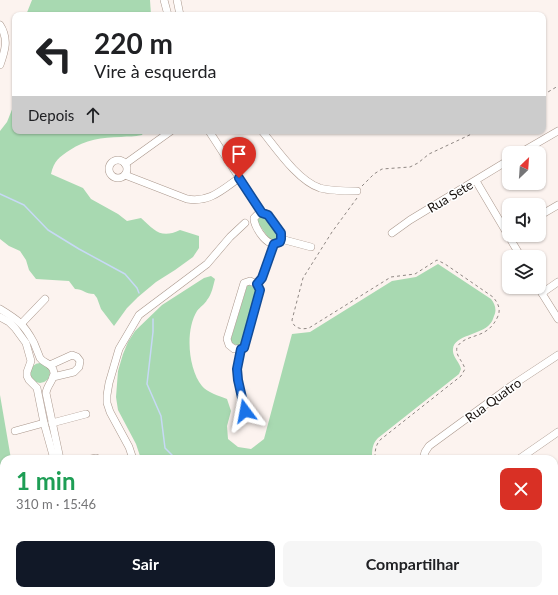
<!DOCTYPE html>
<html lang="pt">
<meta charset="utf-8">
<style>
:root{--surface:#fff;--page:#f6f6f6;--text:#202124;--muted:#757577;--accent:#111827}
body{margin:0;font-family:Lato,sans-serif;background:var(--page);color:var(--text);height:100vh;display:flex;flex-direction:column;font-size:15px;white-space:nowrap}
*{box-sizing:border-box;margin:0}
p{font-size:13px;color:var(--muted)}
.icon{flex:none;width:22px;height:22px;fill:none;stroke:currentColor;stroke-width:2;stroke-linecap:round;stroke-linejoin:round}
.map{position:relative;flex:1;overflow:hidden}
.side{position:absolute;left:0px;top:455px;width:558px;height:140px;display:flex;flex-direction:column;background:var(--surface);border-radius:12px 12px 0 0;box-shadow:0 1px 3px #0004}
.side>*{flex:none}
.banner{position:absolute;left:12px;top:12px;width:534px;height:122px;border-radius:8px;box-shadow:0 1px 3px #0004;background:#fff;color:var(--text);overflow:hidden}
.needle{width:26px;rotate:25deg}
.fabs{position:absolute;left:502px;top:146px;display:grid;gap:8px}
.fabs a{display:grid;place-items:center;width:44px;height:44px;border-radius:8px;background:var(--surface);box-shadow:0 1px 3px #0004;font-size:20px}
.pin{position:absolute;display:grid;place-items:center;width:34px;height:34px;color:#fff;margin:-41px -17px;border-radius:50% 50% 50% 0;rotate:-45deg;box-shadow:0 0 4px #0007}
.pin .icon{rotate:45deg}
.me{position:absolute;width:44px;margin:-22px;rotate:347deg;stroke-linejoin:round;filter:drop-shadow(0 0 3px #0008)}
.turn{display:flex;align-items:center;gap:14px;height:84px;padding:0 16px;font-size:18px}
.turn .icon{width:52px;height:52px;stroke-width:2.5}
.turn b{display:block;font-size:28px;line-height:34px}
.then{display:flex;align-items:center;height:38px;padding:0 16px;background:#0003;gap:8px;font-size:15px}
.round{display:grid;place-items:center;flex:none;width:42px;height:42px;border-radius:8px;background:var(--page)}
.headline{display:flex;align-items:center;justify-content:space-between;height:68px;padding:0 16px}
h1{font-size:24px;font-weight:700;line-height:30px;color:#1e9e55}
.button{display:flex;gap:8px;margin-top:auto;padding:8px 16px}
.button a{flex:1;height:46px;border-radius:8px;background:var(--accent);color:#fff;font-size:16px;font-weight:700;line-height:46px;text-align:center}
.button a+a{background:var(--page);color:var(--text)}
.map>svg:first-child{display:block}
</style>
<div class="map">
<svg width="558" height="595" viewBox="0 0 558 595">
<rect width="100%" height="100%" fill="#fcf3ef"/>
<g fill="#a8d9b1">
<path d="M32 0H150L151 15H26Z"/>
<path d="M15 102V131H144L142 135C134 137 129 136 121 137 102 137 85 140 70 150 59 157 54 161 51 174L83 188 91 199 118 214 127 221 141 218C155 231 161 239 180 230L199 236V248L193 257 175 270 156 282 138 297 127 308 114 326 101 309 97 298 94 294C85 294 83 289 75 289L69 281 36 279 29 270 26 260 20 251 9 246 0 239V131L7 122Z"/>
<path d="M262 216C268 218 278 231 278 238L275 241 270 240 258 223 257 219Z"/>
<path d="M438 264 491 299C495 304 497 310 494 316 493 319 492 322 490 324 481 335 454 335 453 349 452 357 460 362 461 369L459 374 378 438C372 444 372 450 372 459H141L136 444 118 410 116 397 118 371 123 354 128 342 135 331 162 305 204 278 211 276 215 279C213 286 212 294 207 300 205 304 200 307 197 311 185 330 188 369 202 386 207 392 219 396 227 399L231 411 227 426 228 439 238 447 251 449 264 439 292 334 310 332 392 281 416 277Z"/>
<path d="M248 285 257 288 240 347 230 342 247 286Z"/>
<circle cx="40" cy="373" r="10"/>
<path d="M0 395 11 459H4V591H148L152 595H0Z"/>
<path d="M300 591H410L411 595H303Z"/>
</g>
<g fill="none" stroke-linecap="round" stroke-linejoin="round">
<g stroke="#c7d9f6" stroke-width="1.5">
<path d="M0 194 24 205 48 230 79 249 125 274 137 288 139 293"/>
<path d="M153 319V332L147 384 161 416 165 448 176 459"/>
<path d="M356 591 358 595"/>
</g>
<g stroke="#aa978c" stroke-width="8">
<g id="minor">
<path d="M164 0 168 15"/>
<path d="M177 0 180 15"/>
<path d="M0 25C9 39 5 51 0 65"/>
<path d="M209 131 262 213"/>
<path d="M262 131C276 148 298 181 320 188 331 191 345 191 357 191"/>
<path d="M520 153 558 131"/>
<circle cx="118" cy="169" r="9"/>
<path d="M125 164 171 131"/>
<path d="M125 175 187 199C209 203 222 190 239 178"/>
<path d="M476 181 521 257"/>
<path d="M259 213H265L268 215 281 233V239C271 255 253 226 254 218Z"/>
<path d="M539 216 558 205"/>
<path d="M392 233 410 220 509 160"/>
<path d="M281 239 311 247"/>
<path d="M250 281 257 284 260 290 244 348 234 349 229 345 227 339 244 283Z"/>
<path d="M257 284 262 278 274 245"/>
<path d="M538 287 558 319"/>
<path d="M542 293 558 282"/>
<path d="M0 309C18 320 24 324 34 343 36 348 38 353 40 358 44 364 53 363 54 373 54 380 47 385 46 393L60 459"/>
<path d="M0 317 9 322 15 328 26 343 31 361 27 372V376L29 380 37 388 44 423 54 459"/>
<path d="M22 323 45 299"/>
<path d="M241 349 237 369 238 380 245 411"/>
<path d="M50 365 72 355 77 357 80 361 79 367 74 372 53 377"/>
<path d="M52 423 86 414"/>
<path d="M15 431 44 423"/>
<path d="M91 459 96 458"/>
<path d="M133 459 129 447 110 412 107 403V395L109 383 119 349 139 315 207 264 230 237 245 223"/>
<path d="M423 459 425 452 429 446 511 386 558 355"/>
<path d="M519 459 558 432"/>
<path d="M554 517 558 514"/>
<path d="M183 591 188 595"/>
<path d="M197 595 199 591"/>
<path d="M244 595 246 591"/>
<path d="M450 595 456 591"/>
<path d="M462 595 465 591"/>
</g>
</g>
<g stroke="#8f8783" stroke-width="1" stroke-dasharray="3 3" stroke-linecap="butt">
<path d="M543 95 558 86"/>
<path d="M362 186 374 174 382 169 410 167 418 163 429 154 478 131"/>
<path d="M357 198 332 232 303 278 292 320C293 328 301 330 309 328L391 277 415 274 437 260 445 264 493 297C498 303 501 309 498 316 487 341 467 332 457 347 455 356 463 361 465 369L461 376 380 440C375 446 375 452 375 459"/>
<path d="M414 591V595"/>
</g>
<use href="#minor" stroke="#fff" stroke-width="7"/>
</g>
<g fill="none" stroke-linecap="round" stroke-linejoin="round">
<g stroke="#114b97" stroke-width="10">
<path id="route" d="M239 178 262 213 268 215 281 233V239L280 242 274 244 262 278 257 284 260 290 244 348 241 349 237 369 238 380 245 411"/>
</g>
<use href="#route" stroke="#1a73e8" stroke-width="7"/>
</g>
<g text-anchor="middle" stroke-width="3" stroke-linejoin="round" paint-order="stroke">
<g font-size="13" fill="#19120e" stroke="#fff">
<text transform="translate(450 196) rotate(-31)" y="5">Rua Sete</text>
<text transform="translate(493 400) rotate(-36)" y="5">Rua Quatro</text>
</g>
</g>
</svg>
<div class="fabs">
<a><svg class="needle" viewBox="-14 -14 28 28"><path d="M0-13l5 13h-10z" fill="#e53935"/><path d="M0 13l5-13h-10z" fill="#757577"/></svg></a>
<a><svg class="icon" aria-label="sound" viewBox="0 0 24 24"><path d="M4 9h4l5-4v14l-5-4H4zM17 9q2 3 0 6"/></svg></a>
<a><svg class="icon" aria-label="layers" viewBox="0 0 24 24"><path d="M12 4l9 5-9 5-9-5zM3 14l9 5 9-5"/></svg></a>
</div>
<div class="pin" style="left:239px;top:178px;background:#d93025"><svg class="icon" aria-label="arrive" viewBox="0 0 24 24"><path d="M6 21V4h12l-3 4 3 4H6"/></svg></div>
<svg class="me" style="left:245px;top:411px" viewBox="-20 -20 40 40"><path d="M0-17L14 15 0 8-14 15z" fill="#1a73e8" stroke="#fff" stroke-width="4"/></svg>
<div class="banner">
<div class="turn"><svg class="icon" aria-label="left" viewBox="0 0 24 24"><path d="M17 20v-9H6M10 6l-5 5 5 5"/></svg><div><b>220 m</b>Vire à esquerda</div></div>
<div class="then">Depois<svg class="icon" aria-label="ahead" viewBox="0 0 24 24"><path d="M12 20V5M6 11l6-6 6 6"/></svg></div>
</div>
<section class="side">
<div class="headline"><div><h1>1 min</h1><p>310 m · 15:46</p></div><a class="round" style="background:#d93025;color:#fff"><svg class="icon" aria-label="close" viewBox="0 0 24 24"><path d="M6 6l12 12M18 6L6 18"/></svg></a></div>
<div class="button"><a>Sair</a><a>Compartilhar</a></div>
</section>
</div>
